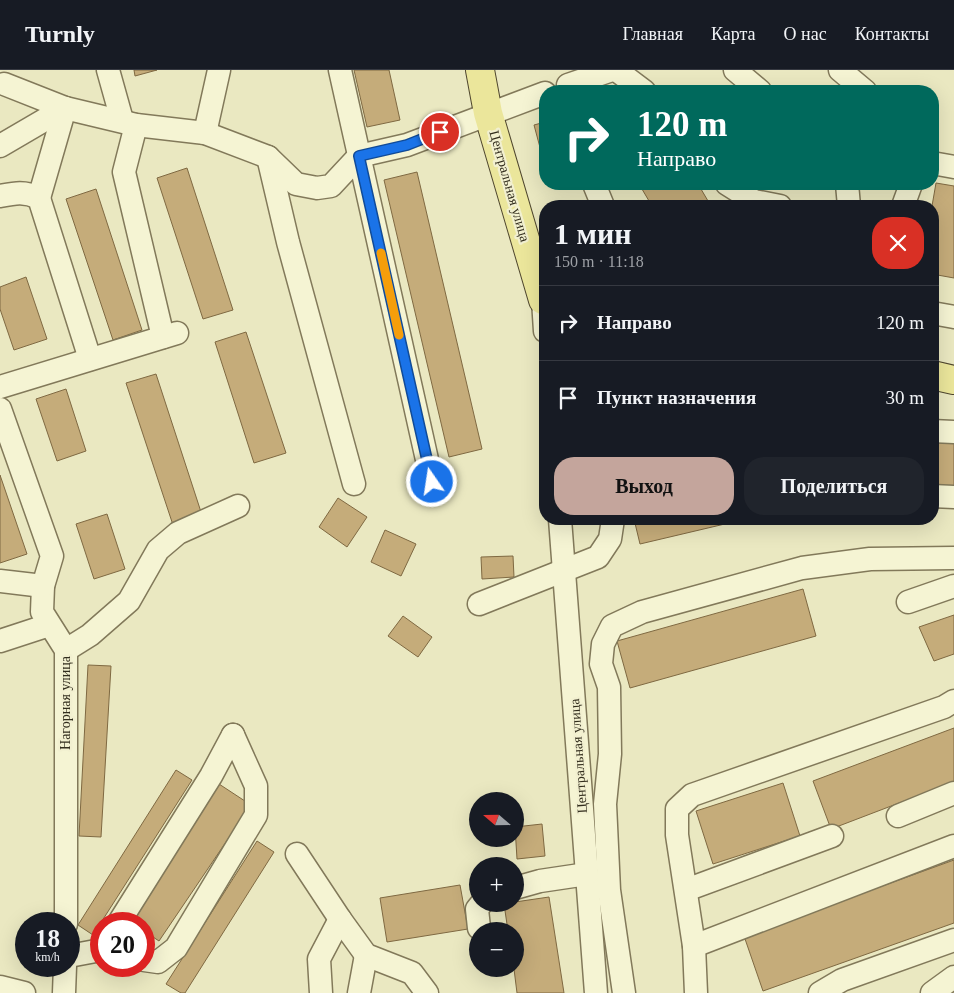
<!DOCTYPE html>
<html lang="ru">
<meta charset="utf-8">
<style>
:root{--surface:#171b24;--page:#20242c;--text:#f1f3f6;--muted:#9ea1a6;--line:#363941;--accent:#c4a59c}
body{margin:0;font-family:Georgia,serif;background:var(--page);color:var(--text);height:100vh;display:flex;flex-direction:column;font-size:19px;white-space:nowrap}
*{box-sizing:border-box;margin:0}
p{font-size:16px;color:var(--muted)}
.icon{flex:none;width:28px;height:28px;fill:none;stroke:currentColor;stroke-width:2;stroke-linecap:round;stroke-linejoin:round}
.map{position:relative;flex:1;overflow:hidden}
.panel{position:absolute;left:539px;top:130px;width:400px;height:325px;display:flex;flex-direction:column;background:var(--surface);border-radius:20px;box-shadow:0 5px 20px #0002}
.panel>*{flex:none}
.banner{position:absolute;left:539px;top:15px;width:400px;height:105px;border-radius:20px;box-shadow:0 5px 20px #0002;background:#00695c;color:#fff;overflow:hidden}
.needle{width:32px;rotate:290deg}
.buttons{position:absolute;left:469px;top:722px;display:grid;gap:10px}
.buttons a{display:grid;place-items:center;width:55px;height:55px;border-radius:50%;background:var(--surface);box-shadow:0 5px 20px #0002;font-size:25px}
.speed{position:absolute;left:15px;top:842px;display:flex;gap:10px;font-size:25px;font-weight:700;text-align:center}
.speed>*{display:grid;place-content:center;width:65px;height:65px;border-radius:50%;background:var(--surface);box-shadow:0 5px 20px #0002;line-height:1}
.speed small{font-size:12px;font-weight:400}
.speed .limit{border:8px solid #d22;background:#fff;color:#111}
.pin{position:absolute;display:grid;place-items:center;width:42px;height:42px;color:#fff;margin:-21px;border:2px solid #fff;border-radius:50%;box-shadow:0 1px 5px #0007}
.me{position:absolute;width:55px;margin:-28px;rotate:347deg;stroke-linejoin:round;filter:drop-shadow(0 0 4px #0008)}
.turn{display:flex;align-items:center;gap:18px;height:105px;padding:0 15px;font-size:22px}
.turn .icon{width:65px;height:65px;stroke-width:2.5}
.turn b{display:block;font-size:35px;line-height:42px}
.round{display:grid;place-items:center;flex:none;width:52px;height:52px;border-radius:20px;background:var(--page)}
.head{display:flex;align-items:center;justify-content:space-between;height:85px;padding:0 15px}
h1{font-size:30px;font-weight:600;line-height:38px}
.primary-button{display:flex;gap:10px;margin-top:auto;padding:10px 15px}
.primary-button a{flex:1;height:58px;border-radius:20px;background:var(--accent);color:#111;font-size:20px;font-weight:600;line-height:58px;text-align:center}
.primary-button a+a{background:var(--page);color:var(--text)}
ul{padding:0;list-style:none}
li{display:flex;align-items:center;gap:15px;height:75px;padding:0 15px;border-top:1px solid var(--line)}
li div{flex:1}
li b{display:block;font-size:19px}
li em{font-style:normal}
header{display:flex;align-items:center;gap:30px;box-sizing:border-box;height:70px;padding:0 25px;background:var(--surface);border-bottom:1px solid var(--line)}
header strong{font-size:24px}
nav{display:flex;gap:28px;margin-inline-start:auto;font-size:18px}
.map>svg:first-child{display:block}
</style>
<header>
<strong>Turnly</strong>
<nav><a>Главная</a><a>Карта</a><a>О нас</a><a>Контакты</a></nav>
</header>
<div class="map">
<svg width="954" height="923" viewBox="0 0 954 923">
<rect width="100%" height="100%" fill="#eae8c1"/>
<g fill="#c5ac7a" stroke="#7f6942">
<path d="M134 0H157L135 6Z"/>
<path d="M354 0H389L400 50 367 57Z"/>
<path d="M545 52V84L542 85 534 55Z"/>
<path d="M187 98 233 240 203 249 157 108Z"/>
<path d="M417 102 482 379 449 387 384 110Z"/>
<path d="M936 113 954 116V208L932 204V136Z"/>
<path d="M639 114H698L711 136H652Z"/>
<path d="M96 119 142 260 113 270 66 129Z"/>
<path d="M26 207 47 269 14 280 0 239V217Z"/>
<path d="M246 262 286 383 254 393 215 272Z"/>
<path d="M156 304 202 445 173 455 126 313Z"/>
<path d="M66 319 86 381 57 391 36 329Z"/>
<rect x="932" y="369" width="22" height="51"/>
<path d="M0 405 27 484 0 493Z"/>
<path d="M338 428 367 447 347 477 319 457Z"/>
<path d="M107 444 125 499 94 509 76 454Z"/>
<path d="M634 449H746L640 474Z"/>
<path d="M385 460 416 474 401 506 371 492Z"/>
<path d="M513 486 514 507 482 509 481 487Z"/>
<path d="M803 519 816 566 630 618 617 571Z"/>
<path d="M954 545V584L934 591 919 557Z"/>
<path d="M403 546 432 567 418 587 388 566Z"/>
<path d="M88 595 111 596 101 767 79 766Z"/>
<path d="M954 658V712L831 759 813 711Z"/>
<path d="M176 700 192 710 93 865 78 855Z"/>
<path d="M783 713 800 766 713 794 696 741Z"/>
<path d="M219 714 251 735 159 871 144 861V854H134L127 849Z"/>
<path d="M542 754 545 786 517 789 515 757Z"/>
<path d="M257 771 274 782 185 923H181L166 914Z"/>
<path d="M954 790V853L763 921 744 866Z"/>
<path d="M460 815 468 859 387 872 380 828Z"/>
<path d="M549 827 564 923H517L514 899 515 861H508L504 834H515V832Z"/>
</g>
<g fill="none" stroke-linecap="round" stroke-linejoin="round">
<g stroke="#82795a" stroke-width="25">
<g id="minor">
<path d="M108 0 122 50"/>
<path d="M340 0 432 412"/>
<path d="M616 0 644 21"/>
<path d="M735 0 760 21"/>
<path d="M840 0 865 21"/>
<path d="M4 14 65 38 136 55 205 63 268 87 296 114 317 118 331 116 359 86 407 75 545 23"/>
<path d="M568 15 612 0"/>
<path d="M136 55 124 102 163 267"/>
<path d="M205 63 219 0"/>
<path d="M0 76 65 38"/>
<path d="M268 87 288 172 354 414"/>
<path d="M932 93 954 97"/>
<path d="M594 114 603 136"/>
<path d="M727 114 754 131 780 136"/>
<path d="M847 114 849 136"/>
<path d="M0 126C15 123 25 121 39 128L90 289"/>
<path d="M39 128 65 38"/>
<path d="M903 136 911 114"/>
<path d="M543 230 545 261"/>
<path d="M932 243 954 247"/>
<path d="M0 317 177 263"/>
<path d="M0 339 52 486 43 516 42 542 66 580V854"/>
<path d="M932 361 954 362"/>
<path d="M932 426 954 427"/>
<path d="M560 449 596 923"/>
<path d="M0 511 43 516"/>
<path d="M908 532 954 516"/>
<path d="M479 534 598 487 610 469 613 449"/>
<path d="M0 571 49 555"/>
<path d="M66 580 90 565 129 531 158 480 178 463 238 436"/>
<path d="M898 746 954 723"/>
<path d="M297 784 340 849 366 885 412 903 427 923"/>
<path d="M515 818 540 811 587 804"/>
<path d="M686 820 832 766"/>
<path d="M118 854 211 706 233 665"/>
<path d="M479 858 477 839 481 834"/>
<path d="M694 876 954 776"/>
<path d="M69 886 101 880"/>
<path d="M144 890 158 892 176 878 256 745V716L233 665"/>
<path d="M0 917 24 923"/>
<path d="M64 923 65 896"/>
<path d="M321 923 319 889 340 849"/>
<path d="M359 923 366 885"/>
<path d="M624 923 609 820 605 734 610 684 609 617 601 594 603 574 612 556 642 542 802 498 870 489 954 488"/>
<path d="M696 923 694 876 677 765V739L692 725 944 637 954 631"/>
<path d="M820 923 842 910 954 870"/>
<path d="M932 923 954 907"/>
</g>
</g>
<g stroke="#4f462e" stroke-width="30">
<g id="major">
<path d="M480 0 488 43 543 230 545 231"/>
<path d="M932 305 954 310"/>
</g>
</g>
<use href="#minor" stroke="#f5f4d3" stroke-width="22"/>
<use href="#major" stroke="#ebe69b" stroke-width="28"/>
</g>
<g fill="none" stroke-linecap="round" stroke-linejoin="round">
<g stroke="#114b97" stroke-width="12">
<path id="route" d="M432 412 359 86 407 75 440 62"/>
</g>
<use href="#route" stroke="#1a73e8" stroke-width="9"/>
<path stroke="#f59e0b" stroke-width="9" d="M381 183 399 265"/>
</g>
<g text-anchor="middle" stroke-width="4.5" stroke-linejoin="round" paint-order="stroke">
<g font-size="14" fill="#322d1d" stroke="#f2f0d0">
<text transform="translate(510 116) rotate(74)" y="5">Центральная улица</text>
<text transform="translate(65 633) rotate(-90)" y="5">Нагорная улица</text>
<text transform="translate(578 686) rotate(-94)" y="5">Центральная улица</text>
</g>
</g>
</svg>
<div class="buttons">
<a><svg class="needle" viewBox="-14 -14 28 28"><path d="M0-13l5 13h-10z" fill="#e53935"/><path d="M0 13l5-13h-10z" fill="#9ea1a6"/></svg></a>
<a>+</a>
<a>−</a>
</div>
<div class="speed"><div>18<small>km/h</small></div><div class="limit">20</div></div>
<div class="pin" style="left:440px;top:62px;background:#d93025"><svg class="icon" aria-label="arrive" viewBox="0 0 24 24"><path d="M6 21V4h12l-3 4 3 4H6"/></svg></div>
<svg class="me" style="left:432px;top:412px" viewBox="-20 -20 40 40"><circle r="17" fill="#1a73e8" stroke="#fff" stroke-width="3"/><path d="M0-11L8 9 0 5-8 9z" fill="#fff"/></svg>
<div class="banner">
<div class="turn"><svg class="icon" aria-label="right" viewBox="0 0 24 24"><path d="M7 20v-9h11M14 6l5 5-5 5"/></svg><div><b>120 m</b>Направо</div></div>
</div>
<section class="panel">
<div class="head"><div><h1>1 мин</h1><p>150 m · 11:18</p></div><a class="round" style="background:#d93025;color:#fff"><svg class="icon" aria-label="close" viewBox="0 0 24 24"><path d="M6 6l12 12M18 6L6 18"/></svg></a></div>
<ul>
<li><svg class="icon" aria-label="right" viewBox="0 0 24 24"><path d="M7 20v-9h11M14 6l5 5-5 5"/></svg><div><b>Направо</b></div><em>120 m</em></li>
<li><svg class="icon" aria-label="arrive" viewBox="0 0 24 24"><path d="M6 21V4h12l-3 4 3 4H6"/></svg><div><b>Пункт назначения</b></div><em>30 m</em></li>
</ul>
<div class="primary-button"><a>Выход</a><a>Поделиться</a></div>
</section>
</div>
